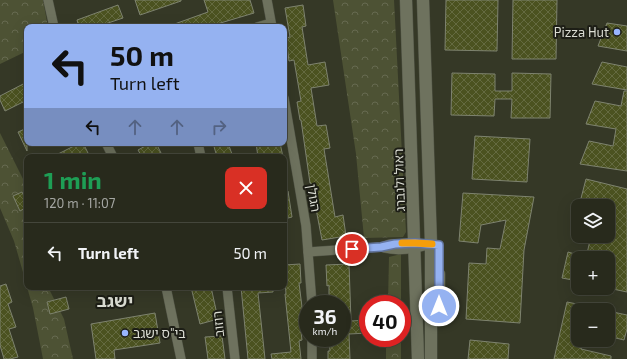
<!DOCTYPE html>
<meta charset="utf-8">
<style>
:root{--surface:#282a1c;--page:#343629;--text:#f1f3f6;--muted:#a5a7a3;--line:#44463b}
body{margin:0;font-family:"Exo 2","Noto Sans Hebrew",sans-serif;background:var(--page);color:var(--text);height:100vh;display:flex;flex-direction:column;font-size:15px;white-space:nowrap}
*{box-sizing:border-box;margin:0}
p{font-size:13px;color:var(--muted)}
.icon{flex:none;width:22px;height:22px;fill:none;stroke:currentColor;stroke-width:2;stroke-linecap:round;stroke-linejoin:round}
.map{position:relative;flex:1;overflow:hidden}
.details{position:absolute;left:24px;top:154px;width:263px;height:136px;display:flex;flex-direction:column;background:var(--surface);border-radius:8px;box-shadow:0 4px 16px #0002,0 0 0 1px var(--line)}
.details>*{flex:none}
.guide{position:absolute;left:24px;top:24px;width:263px;height:122px;border-radius:8px;box-shadow:0 4px 16px #0002,0 0 0 1px var(--line);background:#95b2f1;color:#111;overflow:hidden}
.fabs{position:absolute;left:571px;top:199px;display:grid;gap:8px}
.fabs a{display:grid;place-items:center;width:44px;height:44px;border-radius:8px;background:var(--surface);box-shadow:0 4px 16px #0002,0 0 0 1px var(--line);font-size:20px}
.speed{position:absolute;left:299px;top:295px;display:flex;gap:8px;font-size:20px;font-weight:700;text-align:center}
.speed>*{display:grid;place-content:center;width:52px;height:52px;border-radius:50%;background:var(--surface);box-shadow:0 4px 16px #0002,0 0 0 1px var(--line);line-height:1}
.speed small{font-size:10px;font-weight:400}
.speed .limit{border:6px solid #d22;background:#fff;color:#111}
.pin{position:absolute;display:grid;place-items:center;width:34px;height:34px;color:#fff;margin:-17px;border:2px solid #fff;border-radius:50%;box-shadow:0 1px 4px #0007}
.me{position:absolute;width:44px;margin:-22px;rotate:0deg;stroke-linejoin:round;filter:drop-shadow(0 0 3px #0008)}
.turn{display:flex;align-items:center;gap:14px;height:84px;padding:0 20px;font-size:18px}
.turn .icon{width:52px;height:52px;stroke-width:2.5}
.turn b{display:block;font-size:28px;line-height:34px}
.lanes{display:flex;align-items:center;height:38px;padding:0 20px;background:#0003;justify-content:center;gap:20px;direction:ltr}
.lanes .off{opacity:.35}
.round{display:grid;place-items:center;flex:none;width:42px;height:42px;border-radius:8px;background:var(--page)}
.headline{display:flex;align-items:center;justify-content:space-between;height:68px;padding:0 20px}
h1{font-size:24px;font-weight:700;line-height:30px;color:#1e9e55}
ul{padding:0;list-style:none}
li{display:flex;align-items:center;gap:12px;height:60px;padding:0 20px;border-top:1px solid var(--line)}
li div{flex:1}
li b{display:block;font-size:15px}
li em{font-style:normal}
.map>svg:first-child{display:block}
</style>
<div class="map">
<svg width="627" height="359" viewBox="0 0 627 359">
<defs>
<pattern id="forest-crowns" width="20" height="18" patternUnits="userSpaceOnUse"><rect width="20" height="18" fill="#4d5234"/><path d="M2 6a3 3 0 1 1 6 0M12 15a3 3 0 1 1 6 0" fill="none" stroke="#666a50"/></pattern>
<pattern id="building-cross-hatch" width="8" height="8" patternUnits="userSpaceOnUse"><rect width="8" height="8" fill="#4b5220"/><path d="M0 0l8 8M0 8l8-8" fill="none" stroke="#646a40"/></pattern>
</defs>
<rect width="100%" height="100%" fill="#353826"/>
<g fill="url(#forest-crowns)">
<path d="M0 0H43L48 27H27V51L0 64Z"/>
<path d="M333 0H394L406 232 403 237 364 238 356 154Z"/>
<path d="M0 133 27 187V286L14 241 0 208Z"/>
<path d="M401 254V304H388L389 257Z"/>
<path d="M27 287H48L64 319 73 359H43L33 308Z"/>
<rect x="386" y="338" width="15" height="21"/>
</g>
<g fill="url(#building-cross-hatch)" stroke="#7e836f">
<path d="M135 0H181V1L140 15Z"/>
<path d="M204 0H250L254 13 207 27H169V26L208 12Z"/>
<path d="M446 0H498L497 51 445 50Z"/>
<path d="M513 0H557L556 59H512Z"/>
<path d="M118 5 123 18 96 27H79L77 20Z"/>
<path d="M303 5 306 26 302 27 308 65 325 62 329 85 311 88 317 126 326 125 330 148 324 149 335 217 343 215 346 236 322 240 311 183H310L301 120H300L297 102 301 101 294 60 289 61 286 38 290 37 285 8Z"/>
<path d="M607 23 627 26V51L598 46Z"/>
<path d="M602 62 627 67V90L592 84Z"/>
<path d="M452 73 495 74V91H512V73L551 74 550 118H511L512 99H495L494 116 451 115Z"/>
<path d="M27 82V100L5 111 0 100V96Z"/>
<path d="M624 91H627V171L580 164 589 141 613 146 616 129 586 124 595 101 621 106Z"/>
<path d="M27 128V151L18 132Z"/>
<path d="M475 136 530 139 527 182 472 179Z"/>
<path d="M80 143H83L90 157H52Z"/>
<path d="M151 143H156L163 157H142L138 150Z"/>
<path d="M213 143H228L233 157H217Z"/>
<path d="M256 143H280L283 157H258Z"/>
<path d="M586 179 627 189V292L608 288V258H586L591 236H608V206H579Z"/>
<path d="M284 191H288L292 217 284 219Z"/>
<path d="M22 192 27 203V207L20 211 13 196Z"/>
<path d="M463 193 534 197 524 250 520 323 466 319 469 263 486 264 487 248 500 249 506 220 481 225 478 243 459 241Z"/>
<path d="M568 252 578 255V281L562 278Z"/>
<path d="M300 264 301 283H299L303 315H299L302 340 299 341 301 359H272L271 354 291 352 285 294H286L284 265Z"/>
<path d="M349 264 351 321 368 320V333L349 334 350 359H328V351H330L329 338H342V304H329V285L327 286 326 265Z"/>
<path d="M6 284 12 302 8 304 16 327 9 329 18 357 10 359H4L0 345V286Z"/>
<path d="M191 287H211L218 319 200 324Z"/>
<path d="M241 287H273V292L258 293 265 359H248Z"/>
<path d="M66 297 69 309 50 314 47 302Z"/>
<path d="M567 302 592 307 591 310H578V340H583L581 349 611 356V359H554Z"/>
<path d="M608 311 627 315V329L624 340 608 336Z"/>
<path d="M155 313 160 343 114 350 115 359H96L91 324Z"/>
<path d="M222 336 225 359H208L205 337Z"/>
<path d="M470 340 509 344 508 359H468Z"/>
</g>
<g fill="none" stroke-linecap="round" stroke-linejoin="round">
<g stroke="#515446" stroke-width="10">
<g id="street">
<path d="M48 0 54 27"/>
<path d="M267 0 272 27"/>
<path d="M257 27 271 23"/>
<path d="M284 98 306 226 312 304"/>
<path d="M106 143 113 157"/>
<path d="M198 143 201 157"/>
<path d="M384 248C400 252 415 249 431 244"/>
<path d="M308 252 381 247 390 244 415 243"/>
<path d="M166 287 181 359"/>
<path d="M227 287 235 359"/>
<path d="M312 359V338"/>
</g>
</g>
<g stroke="#515446" stroke-width="13">
<g id="secondary">
<path d="M406 0 418 359"/>
<path d="M423 0 431 244V359"/>
<path d="M431 321 438 313 439 306V274"/>
</g>
</g>
<use href="#street" stroke="#6e725e" stroke-width="9"/>
<use href="#secondary" stroke="#6e725e" stroke-width="12"/>
</g>
<g fill="none" stroke-linecap="round" stroke-linejoin="round">
<g stroke="#61749d" stroke-width="10">
<path id="route" d="M352 249 381 247 395 244 415 243 439 245V306"/>
</g>
<use href="#route" stroke="#95b2f1" stroke-width="7"/>
<path stroke="#f59e0b" stroke-width="7" d="M402 243H415L432 244"/>
</g>
<g fill="#98b5fd" stroke="#1d1e16" stroke-width="1.5">
<circle cx="617" cy="32" r="4"/>
<circle cx="125" cy="333" r="4"/>
</g>
<g text-anchor="middle" stroke-width="4" stroke-linejoin="round" paint-order="stroke">
<g font-size="13" fill="#dbddd3" stroke="#1d1e16" text-anchor="end">
<text x="609" y="37">Pizza Hut</text>
<text x="133" y="338" text-anchor="start">בי"ס ישגב</text>
</g>
<g font-size="13" fill="#dbddd3" stroke="#1d1e16">
<text transform="translate(399 180) rotate(-92)" y="5">ראול ולנברג</text>
<text transform="translate(314 198) rotate(80)" y="5">הגולן</text>
<text transform="translate(218 324) rotate(-96)" y="5">רוזוב</text>
</g>
<g font-size="17" font-weight="bold" fill="#dbddd3" stroke="#1d1e16">
<text x="115" y="307">ישגב</text>
</g>
</g>
</svg>
<div class="fabs">
<a><svg class="icon" aria-label="layers" viewBox="0 0 24 24"><path d="M12 4l9 5-9 5-9-5zM3 14l9 5 9-5"/></svg></a>
<a>+</a>
<a>−</a>
</div>
<div class="speed"><div>36<small>km/h</small></div><div class="limit">40</div></div>
<div class="pin" style="left:352px;top:249px;background:#d93025"><svg class="icon" aria-label="arrive" viewBox="0 0 24 24"><path d="M6 21V4h12l-3 4 3 4H6"/></svg></div>
<svg class="me" style="left:439px;top:306px" viewBox="-20 -20 40 40"><circle r="17" fill="#95b2f1" stroke="#fff" stroke-width="3"/><path d="M0-11L8 9 0 5-8 9z" fill="#fff"/></svg>
<div class="guide">
<div class="turn"><svg class="icon" aria-label="left" viewBox="0 0 24 24"><path d="M17 20v-9H6M10 6l-5 5 5 5"/></svg><div><b>50 m</b>Turn left</div></div>
<div class="lanes"><svg class="icon" aria-label="left" viewBox="0 0 24 24"><path d="M17 20v-9H6M10 6l-5 5 5 5"/></svg><svg class="icon off" aria-label="ahead" viewBox="0 0 24 24"><path d="M12 20V5M6 11l6-6 6 6"/></svg><svg class="icon off" aria-label="ahead" viewBox="0 0 24 24"><path d="M12 20V5M6 11l6-6 6 6"/></svg><svg class="icon off" aria-label="right" viewBox="0 0 24 24"><path d="M7 20v-9h11M14 6l5 5-5 5"/></svg></div>
</div>
<section class="details">
<div class="headline"><div><h1>1 min</h1><p>120 m · 11:07</p></div><a class="round" style="background:#d93025;color:#fff"><svg class="icon" aria-label="close" viewBox="0 0 24 24"><path d="M6 6l12 12M18 6L6 18"/></svg></a></div>
<ul>
<li><svg class="icon" aria-label="left" viewBox="0 0 24 24"><path d="M17 20v-9H6M10 6l-5 5 5 5"/></svg><div><b>Turn left</b></div><em>50 m</em></li>
</ul>
</section>
</div>
